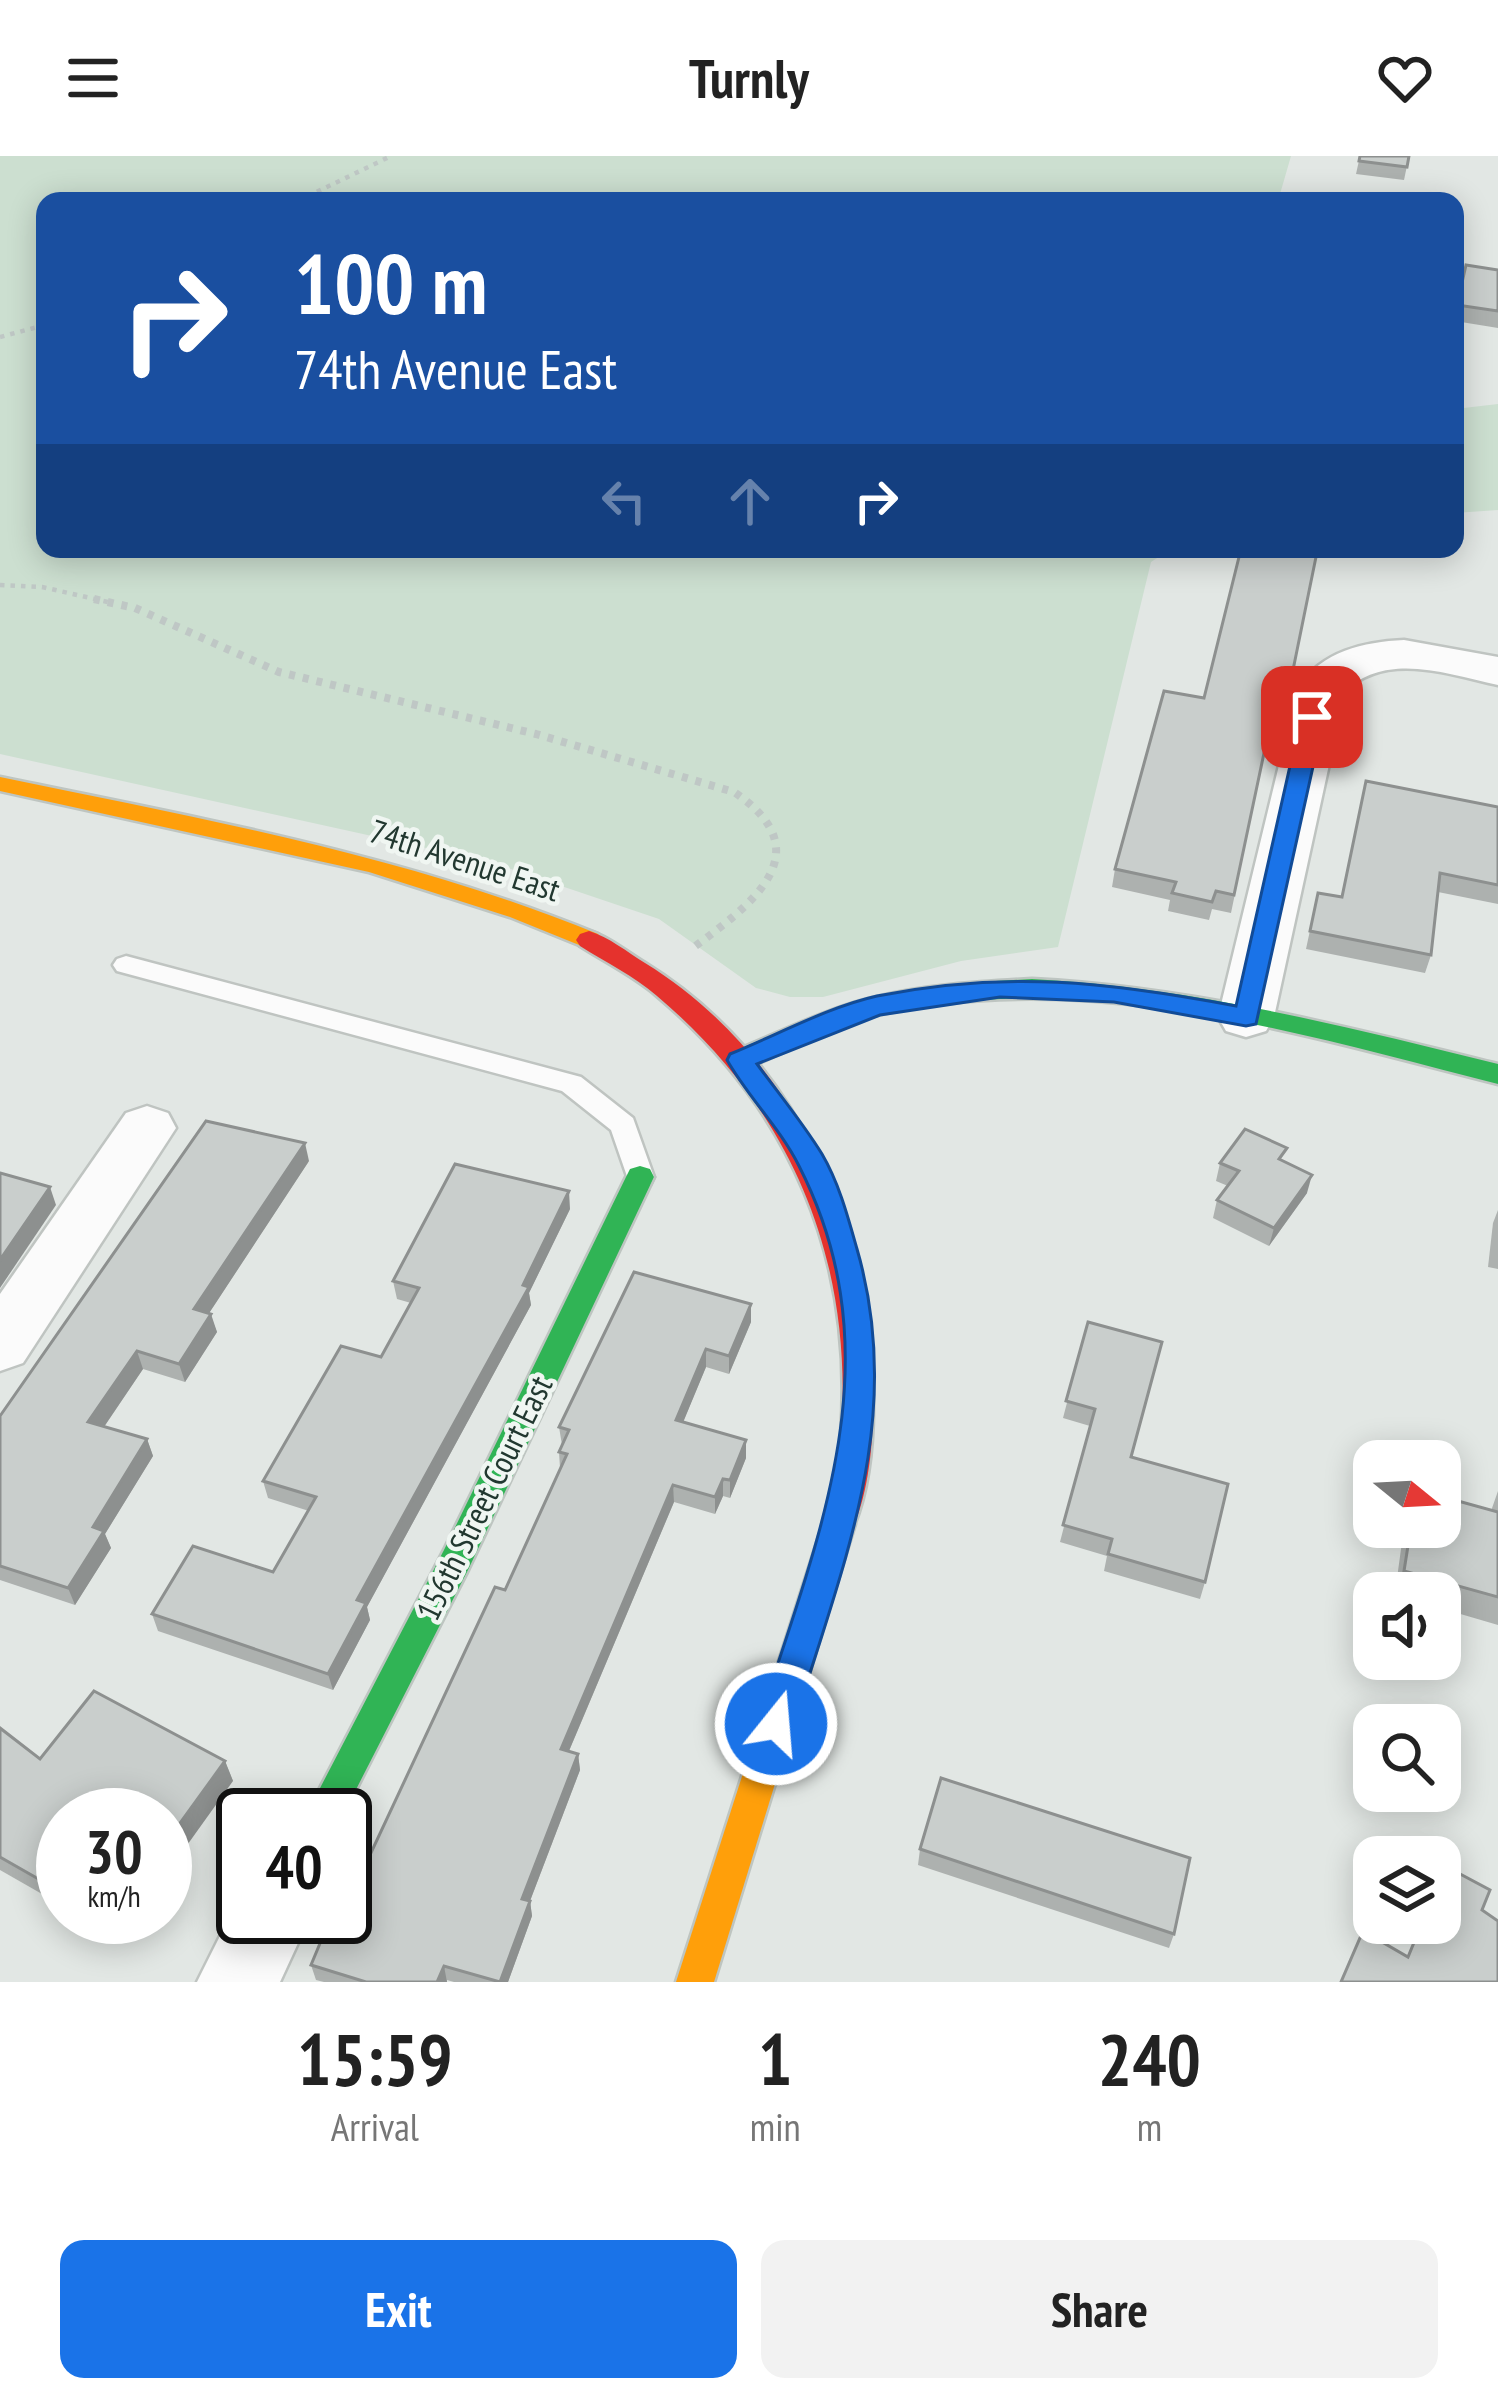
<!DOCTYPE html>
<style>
:root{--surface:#fff;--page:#f2f2f2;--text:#222;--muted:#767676;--accent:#1a73e8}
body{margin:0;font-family:"PT Sans Narrow",sans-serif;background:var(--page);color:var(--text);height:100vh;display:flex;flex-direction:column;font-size:45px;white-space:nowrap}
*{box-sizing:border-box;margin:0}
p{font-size:39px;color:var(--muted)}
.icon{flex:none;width:66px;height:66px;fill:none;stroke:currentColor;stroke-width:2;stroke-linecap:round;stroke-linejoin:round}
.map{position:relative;height:1826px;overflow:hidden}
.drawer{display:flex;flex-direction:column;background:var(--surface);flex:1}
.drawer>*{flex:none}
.hud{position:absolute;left:36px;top:36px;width:1428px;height:366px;border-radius:24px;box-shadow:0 6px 30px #0003;background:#1a4fa0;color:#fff;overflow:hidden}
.needle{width:78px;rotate:108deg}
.tools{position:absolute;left:1353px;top:1284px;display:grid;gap:24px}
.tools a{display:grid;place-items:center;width:108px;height:108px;border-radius:24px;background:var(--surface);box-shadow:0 6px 30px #0003;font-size:60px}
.speed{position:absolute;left:36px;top:1632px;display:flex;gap:24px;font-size:60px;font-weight:700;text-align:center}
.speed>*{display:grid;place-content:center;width:156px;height:156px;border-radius:50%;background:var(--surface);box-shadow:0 6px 30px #0003;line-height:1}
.speed small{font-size:30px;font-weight:400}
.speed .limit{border:6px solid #111;border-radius:18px;background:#fff;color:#111}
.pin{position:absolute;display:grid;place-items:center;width:102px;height:102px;color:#fff;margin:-51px;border-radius:24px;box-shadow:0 6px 18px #0006}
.me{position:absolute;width:132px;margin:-66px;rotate:17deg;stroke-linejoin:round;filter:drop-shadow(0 0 9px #0008)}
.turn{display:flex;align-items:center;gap:42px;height:252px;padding:0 60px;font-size:54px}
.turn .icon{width:156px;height:156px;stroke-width:2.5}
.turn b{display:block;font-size:84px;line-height:102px}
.lanes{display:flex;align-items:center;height:114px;padding:0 60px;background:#0003;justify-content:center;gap:60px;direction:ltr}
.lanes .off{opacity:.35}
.eta{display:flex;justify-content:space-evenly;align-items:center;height:204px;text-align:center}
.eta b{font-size:72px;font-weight:700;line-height:84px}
.button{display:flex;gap:24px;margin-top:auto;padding:24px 60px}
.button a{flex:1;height:138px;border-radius:24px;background:var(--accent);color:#fff;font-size:48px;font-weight:700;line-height:138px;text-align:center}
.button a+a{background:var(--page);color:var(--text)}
header{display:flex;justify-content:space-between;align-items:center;height:156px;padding:0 60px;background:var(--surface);font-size:54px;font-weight:700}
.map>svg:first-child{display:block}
</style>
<header><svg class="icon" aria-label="menu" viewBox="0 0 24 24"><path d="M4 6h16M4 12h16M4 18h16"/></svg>Turnly<svg class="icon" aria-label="heart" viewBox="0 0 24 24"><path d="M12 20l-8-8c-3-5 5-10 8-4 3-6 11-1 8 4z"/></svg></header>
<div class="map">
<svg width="1498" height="1826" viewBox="0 0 1498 1826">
<rect width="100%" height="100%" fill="#e2e7e4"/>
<g fill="#ccdfd0">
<path d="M0 0H1291L1278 45H45V393H1171L1151 406 1058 791 961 805 823 841H790L756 832 659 763 490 706 0 598Z"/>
<path d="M1498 248V354L1455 357V253Z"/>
</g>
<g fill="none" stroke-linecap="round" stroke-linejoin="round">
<g stroke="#bfc4c1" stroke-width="5">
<path id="lane" d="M126 800 581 921 633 962 654 1021 650 1029H630L611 974 562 935 117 815 113 809 117 803Z"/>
</g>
<g stroke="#bfc4c1" stroke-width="5">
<g id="street">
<path d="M1404 484 1498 501V529C1447 518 1387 495 1345 535L1274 861 1266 875 1246 881 1226 875 1218 861 1298 531C1323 495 1363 486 1404 484Z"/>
<path d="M147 950 168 957 176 972 23 1207 0 1215V1138L126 957Z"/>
<path d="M243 1734V1761H310L280 1826H197Z"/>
</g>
</g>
<g stroke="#bec5c1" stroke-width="5">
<g id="fast">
<path d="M1032 823C1192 831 1343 870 1498 908V928C1296 877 1086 811 877 859 833 869 791 893 750 911L740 914 727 904 730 897C777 878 823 854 872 842 925 829 978 826 1032 823Z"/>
<path d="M640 1010 650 1013 654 1021 468 1414 343 1659H306L444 1394 626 1021 630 1013Z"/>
</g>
</g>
<g stroke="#bec5c1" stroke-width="5">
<g id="slow">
<path d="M0 621C203 663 405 699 598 778L602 784 589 793 510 761 369 716 0 635Z"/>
<path d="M839 1354 850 1358 855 1368 714 1826H676L823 1368 828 1358Z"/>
</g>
</g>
<g stroke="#bec5c1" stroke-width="5">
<path id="jam" d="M589 775C609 781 627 796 645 807 796 900 876 1079 873 1252 873 1291 868 1342 850 1378L839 1382 828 1378 823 1368C829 1339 839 1308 841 1278 854 1103 791 953 657 840 634 820 605 806 580 790L576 784 580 778Z"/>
</g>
<g stroke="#bfc7c5" stroke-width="4.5" stroke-dasharray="4.5 6" stroke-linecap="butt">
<path d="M298 45 391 0"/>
<path d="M0 181 45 169"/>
<path d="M0 429 42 431 108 446"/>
</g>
<path stroke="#bfc7c5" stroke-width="8" stroke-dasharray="6 8" stroke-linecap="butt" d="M94 443 135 452 279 516 536 578 734 636C824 697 751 749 690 794"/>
<use href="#lane" fill="#fbfbfb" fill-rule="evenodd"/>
<use href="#street" fill="#fbfbfb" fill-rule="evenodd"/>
<use href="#fast" fill="#30b455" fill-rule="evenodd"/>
<use href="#slow" fill="#ff9f0a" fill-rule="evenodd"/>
<use href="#jam" fill="#e5322d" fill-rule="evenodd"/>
</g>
<g fill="#adb1af">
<path d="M1360 0H1409L1404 24 1356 18Z"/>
<path d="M1466 109 1498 114V172L1455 165V155Z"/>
<path d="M1317 396 1289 532 1278 530 1231 757 1212 753 1209 764 1168 755 1170 744 1112 731 1115 713 1204 542Z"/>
<path d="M1366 625 1498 651V748L1438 736 1431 799 1425 817 1306 793 1318 737 1341 741Z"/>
<path d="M309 1005 209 1157 217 1176 185 1226 143 1213 104 1271 147 1283 153 1300 105 1378 111 1392 75 1449 0 1424V1260Z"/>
<path d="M1283 1005 1307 1037 1269 1090 1213 1062 1217 1044 1228 1030 1216 1025 1220 1007Z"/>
<path d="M570 1053 529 1137 531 1149 367 1451 370 1464 333 1534 158 1475 152 1458 273 1416 309 1355 268 1342 263 1325 381 1201 411 1147 397 1143 393 1125Z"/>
<path d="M1498 1054V1113L1488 1111 1493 1067Z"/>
<path d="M751 1148V1166L729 1218 706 1211 683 1266 746 1284V1302L730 1342 723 1340 715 1358 674 1346 569 1595 578 1598 580 1614 530 1745 532 1760 508 1826H454L447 1824V1826H324L316 1824 311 1809 370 1699 505 1434 560 1312 559 1296 562 1289 559 1271Z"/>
<path d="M1088 1166 1132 1301 1205 1426 1200 1443 1104 1415 1107 1400 1060 1386 1090 1270 1063 1262Z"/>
<path d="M1498 1335V1469L1440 1452V1437H1395L1404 1371H1440L1491 1355Z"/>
<path d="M0 1572 40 1603 225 1605 233 1625 63 1659V1750L0 1714Z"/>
<path d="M920 1693 1174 1778 1169 1792 918 1709Z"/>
<path d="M83 1761H135L120 1782Z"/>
</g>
<g fill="#8d908f">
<path d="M305 987 309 1005 200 1171 194 1153Z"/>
<path d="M1312 1019 1307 1037 1269 1090 1274 1072Z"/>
<path d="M50 1031 56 1049 0 1132V1104Z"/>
<path d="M569 1035 570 1053 529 1137 531 1149 367 1451 370 1464 333 1534 328 1518 357 1444 523 1129Z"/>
<path d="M751 1148V1166L729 1218V1200Z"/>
<path d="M211 1158 217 1176 185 1226 179 1208Z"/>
<path d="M706 1193V1211L677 1281 676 1264Z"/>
<path d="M137 1195 143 1213 95 1284 88 1266Z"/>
<path d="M147 1283 153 1300 105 1378 111 1392 75 1449 68 1432 93 1371Z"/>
<path d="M746 1284V1302L730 1342V1324Z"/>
<path d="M723 1323V1340L715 1358V1341Z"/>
<path d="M673 1329 674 1346 563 1609 561 1593Z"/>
<path d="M578 1598 580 1614 525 1758 522 1743Z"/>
<path d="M225 1605 233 1625 165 1720V1688Z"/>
<path d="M530 1745 532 1760 508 1826H500Z"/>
<path d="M112 1761H135L120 1782 110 1763Z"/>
<path d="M444 1810 447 1826H437Z"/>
</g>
<g fill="#c9cecc" stroke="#8d908f" stroke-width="3">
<path d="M1360 0H1409L1407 11 1359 5Z"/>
<path d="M1466 109 1498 114V155L1457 149Z"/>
<path d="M1241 393 1317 396 1293 514 1282 512 1234 739 1216 735 1212 746 1172 737 1176 726 1115 713 1164 535 1204 542Z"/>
<path d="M1366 625 1498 651V729L1440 717 1431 799 1310 775 1318 737 1342 741Z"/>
<path d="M206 965 305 987 194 1153 211 1158 179 1208 137 1195 88 1266 147 1283 93 1371 104 1375 68 1432 0 1410V1260Z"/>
<path d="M1245 973 1287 992 1279 1003 1312 1019 1274 1072 1217 1044 1239 1015 1220 1007Z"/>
<path d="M455 1008 569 1035 523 1129 529 1131 357 1444 366 1447 328 1518 152 1458 193 1390 273 1416 316 1341 263 1325 341 1190 381 1201 419 1132 393 1125Z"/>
<path d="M0 1017 50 1031 0 1104Z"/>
<path d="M634 1116 751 1148 729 1200 706 1193 676 1264 746 1284 730 1324 723 1323 715 1341 673 1329 561 1593 578 1598 522 1743 530 1745 500 1826 444 1810 437 1826H366L311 1809 331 1761H345V1728L359 1696 370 1699 495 1431 505 1434 567 1298 559 1296 569 1274 559 1271Z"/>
<path d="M1088 1166 1162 1186 1131 1301 1228 1328 1205 1426 1108 1398 1112 1383 1063 1369 1095 1253 1066 1245Z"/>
<path d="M1440 1340 1498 1356V1441L1404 1415 1411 1371H1440Z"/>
<path d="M94 1535 225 1605 165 1688V1659H63V1737L0 1701V1572L40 1603Z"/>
<path d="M941 1622 1190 1702 1174 1778 920 1693Z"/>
<path d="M1447 1711 1490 1734 1482 1754 1498 1765V1826H1341L1363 1775 1408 1801 1422 1767H1440V1726Z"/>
</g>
<path fill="#1a73e8" stroke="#114b97" stroke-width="3" d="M1312 554 1324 561 1256 868 1246 870 1114 846 1000 841 880 859 757 908C779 938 803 967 822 998 839 1027 848 1061 857 1093 906 1262 843 1407 794 1568L789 1579 776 1584 764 1579 758 1568C818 1381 897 1202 799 1010 780 972 748 941 727 904L730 898C777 879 828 851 877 840 1006 814 1109 826 1236 850L1301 561Z"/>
<g text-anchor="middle" stroke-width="9" stroke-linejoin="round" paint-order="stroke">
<g font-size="33" fill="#223830" stroke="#f0f6f2">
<text transform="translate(465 704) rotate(18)" y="12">74th Avenue East</text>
<text transform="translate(484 1342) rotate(-64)" y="12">156th Street Court East</text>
</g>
</g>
</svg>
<div class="tools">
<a><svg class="needle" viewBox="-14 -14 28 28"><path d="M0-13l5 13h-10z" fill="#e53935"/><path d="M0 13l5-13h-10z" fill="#767676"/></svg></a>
<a><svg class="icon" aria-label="sound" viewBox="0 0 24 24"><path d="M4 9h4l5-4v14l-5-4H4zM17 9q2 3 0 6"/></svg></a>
<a><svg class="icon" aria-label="search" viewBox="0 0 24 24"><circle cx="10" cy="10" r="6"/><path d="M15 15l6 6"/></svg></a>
<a><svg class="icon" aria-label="layers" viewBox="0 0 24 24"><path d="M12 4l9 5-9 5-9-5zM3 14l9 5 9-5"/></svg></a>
</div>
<div class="speed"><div>30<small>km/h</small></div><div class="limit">40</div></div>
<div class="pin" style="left:1312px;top:561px;background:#d93025"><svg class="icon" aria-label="arrive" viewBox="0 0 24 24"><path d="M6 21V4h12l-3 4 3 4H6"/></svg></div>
<svg class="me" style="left:776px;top:1568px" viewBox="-20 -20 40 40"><circle r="17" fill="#1a73e8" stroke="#fff" stroke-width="3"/><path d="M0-11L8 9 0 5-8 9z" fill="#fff"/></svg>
<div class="hud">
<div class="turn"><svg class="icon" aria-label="right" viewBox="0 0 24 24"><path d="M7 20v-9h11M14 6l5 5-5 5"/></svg><div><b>100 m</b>74th Avenue East</div></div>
<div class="lanes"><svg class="icon off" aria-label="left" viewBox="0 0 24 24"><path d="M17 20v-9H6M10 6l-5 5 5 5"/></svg><svg class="icon off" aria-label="ahead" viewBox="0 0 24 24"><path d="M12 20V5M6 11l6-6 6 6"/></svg><svg class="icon" aria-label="right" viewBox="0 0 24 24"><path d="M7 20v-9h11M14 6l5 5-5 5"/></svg></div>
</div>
</div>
<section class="drawer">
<div class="eta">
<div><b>15:59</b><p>Arrival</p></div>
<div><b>1</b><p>min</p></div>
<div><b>240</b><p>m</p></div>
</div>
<div class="button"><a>Exit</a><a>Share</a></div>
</section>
